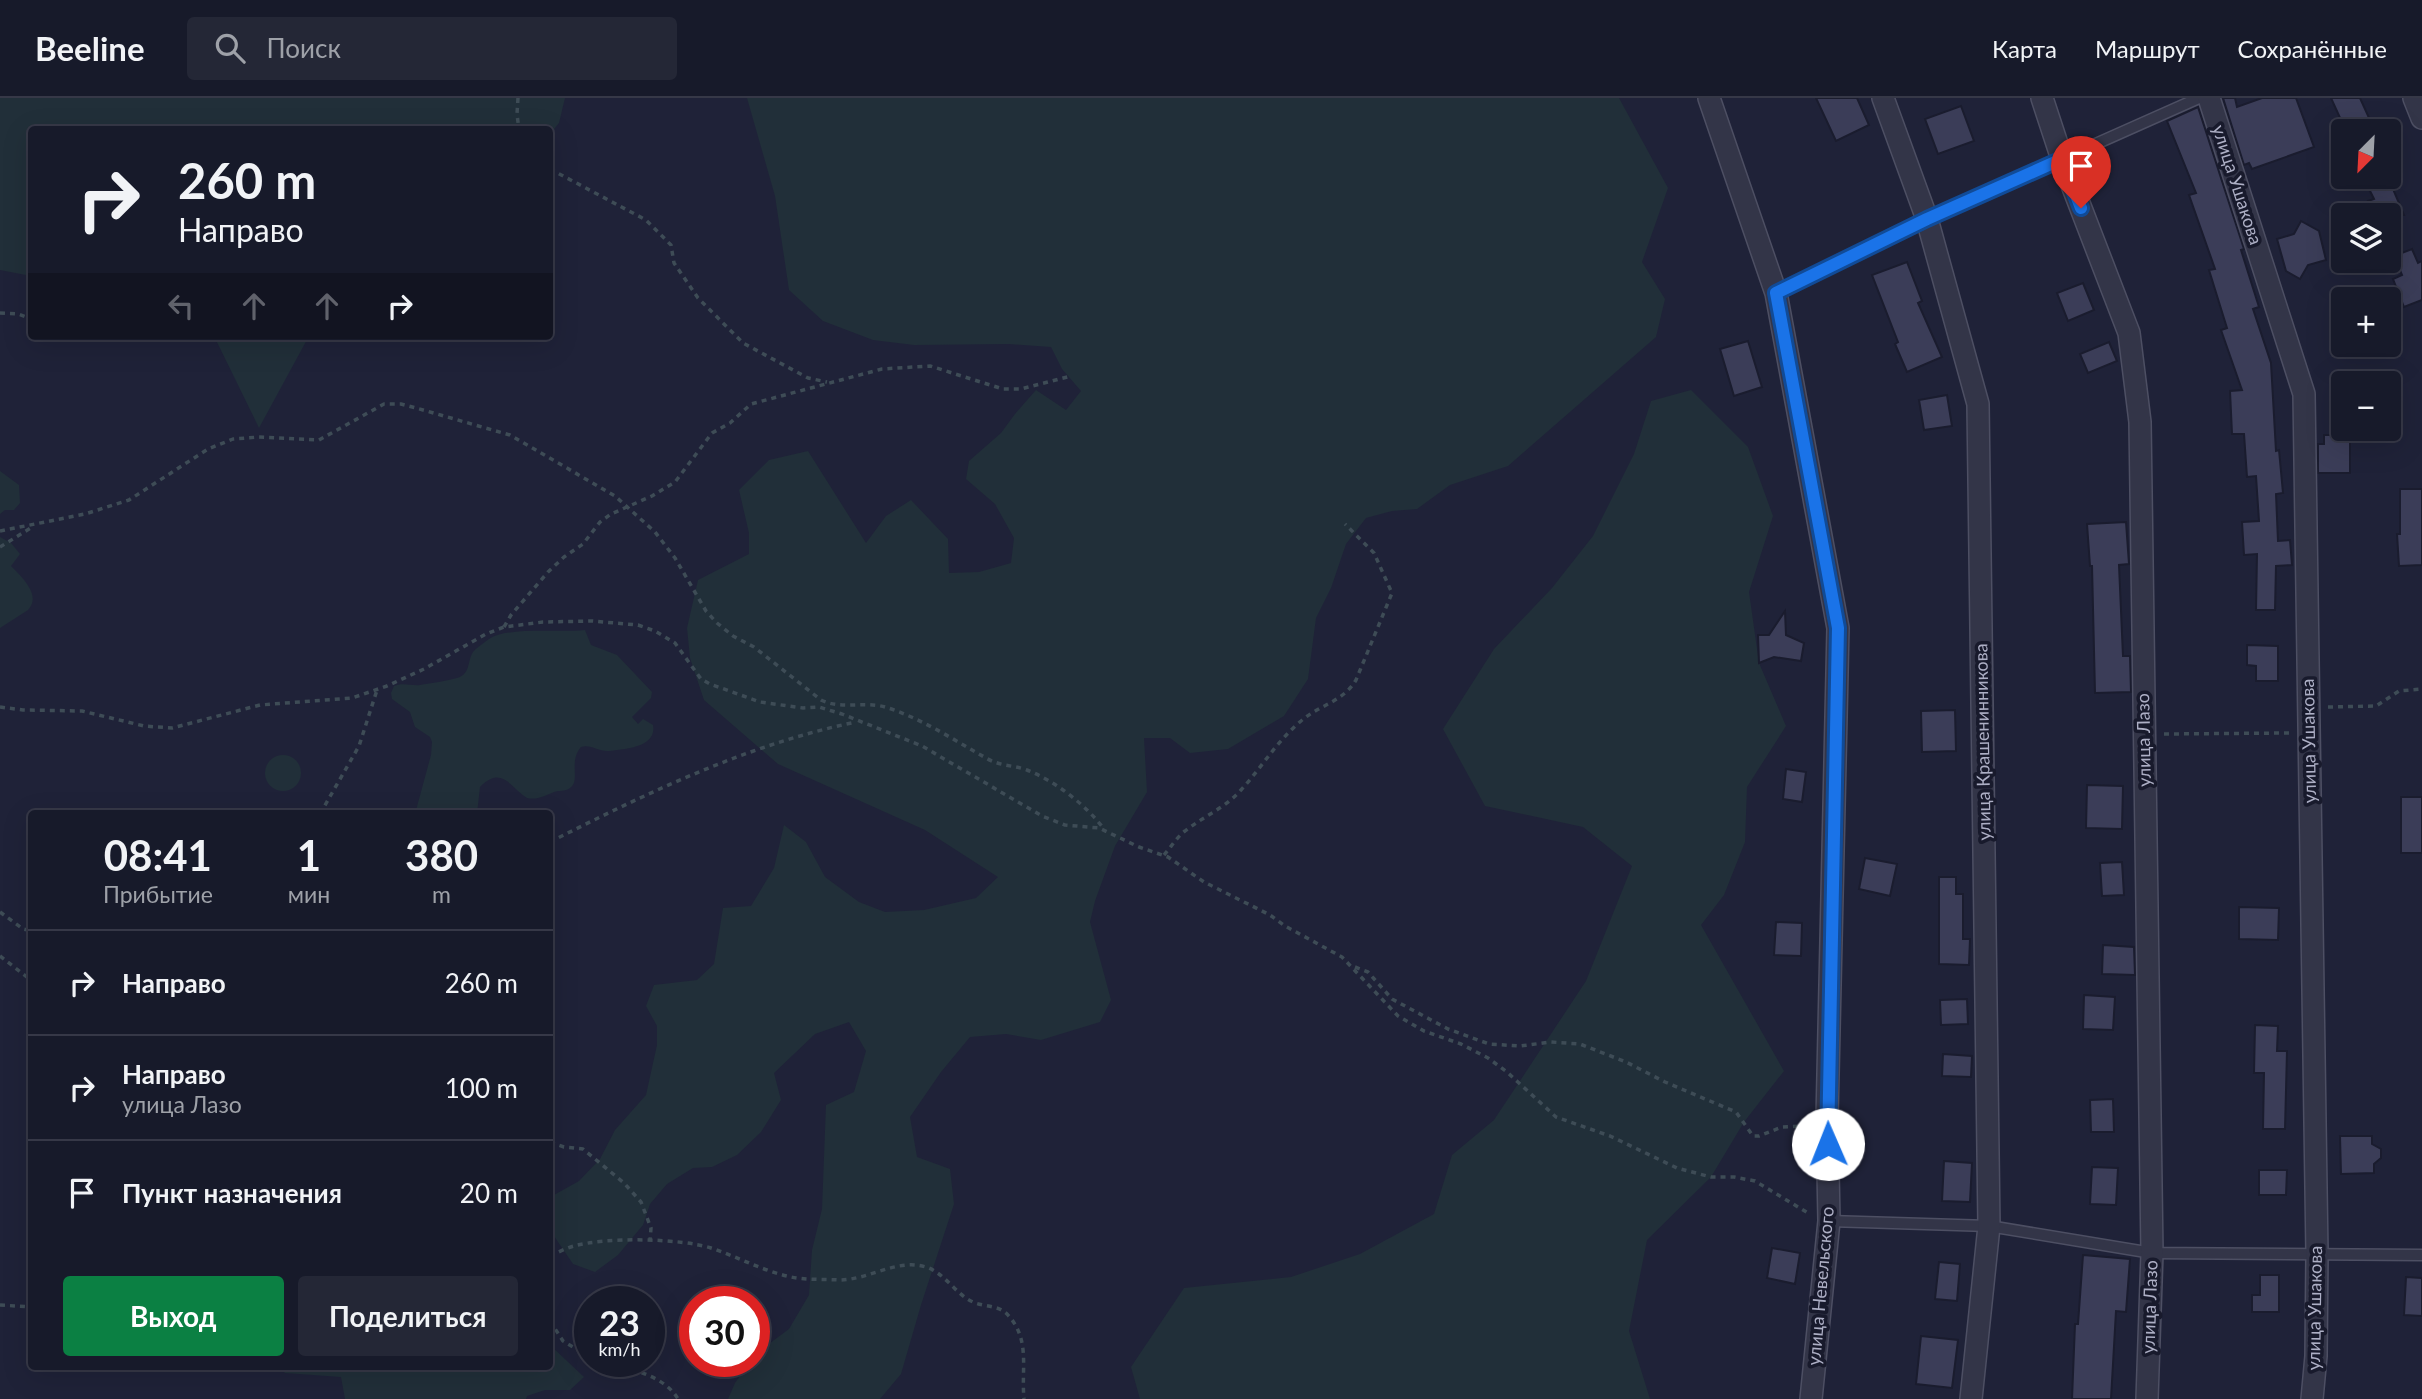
<!DOCTYPE html>
<html lang="ru">
<meta charset="utf-8">
<style>
:root{--surface:#171a2a;--page:#242736;--text:#f1f3f6;--muted:#9ea1a8;--line:#363847;--accent:#0b8043}
body{margin:0;font-family:Lato,sans-serif;background:var(--page);color:var(--text);height:100vh;display:flex;flex-direction:column;font-size:26px;white-space:nowrap}
*{box-sizing:border-box;margin:0}
p{font-size:23px;color:var(--muted)}
.icon{flex:none;width:38px;height:38px;fill:none;stroke:currentColor;stroke-width:2;stroke-linecap:round;stroke-linejoin:round}
.map{position:relative;flex:1;overflow:hidden}
.details{position:absolute;left:28px;top:712px;width:525px;height:560px;display:flex;flex-direction:column;background:var(--surface);border-radius:7px;box-shadow:0 7px 28px #0002,0 0 0 2px var(--line)}
.details>*{flex:none}
.top-card{position:absolute;left:28px;top:28px;width:525px;height:214px;border-radius:7px;box-shadow:0 7px 28px #0002,0 0 0 2px var(--line);background:#171a2a;color:var(--text);overflow:hidden}
.needle{width:46px;rotate:204deg}
.tools{position:absolute;left:2331px;top:21px;display:grid;gap:14px}
.tools a{display:grid;place-items:center;width:70px;height:70px;border-radius:7px;background:var(--surface);box-shadow:0 7px 28px #0002,0 0 0 2px var(--line);font-size:35px}
.speed{position:absolute;left:574px;top:1188px;display:flex;gap:14px;font-size:35px;font-weight:700;text-align:center}
.speed>*{display:grid;place-content:center;width:91px;height:91px;border-radius:50%;background:var(--surface);box-shadow:0 7px 28px #0002,0 0 0 2px var(--line);line-height:1}
.speed small{font-size:18px;font-weight:400}
.speed .limit{border:10px solid #d22;background:#fff;color:#111}
.pin{position:absolute;display:grid;place-items:center;width:60px;height:60px;color:#fff;margin:-72px -30px;border-radius:50% 50% 50% 0;rotate:-45deg;box-shadow:0 0 7px #0007}
.pin .icon{rotate:45deg}
.me{position:absolute;width:77px;margin:-38px;rotate:359deg;stroke-linejoin:round;filter:drop-shadow(0 0 5px #0008)}
.turn{display:flex;align-items:center;gap:24px;height:147px;padding:0 35px;font-size:32px}
.turn .icon{width:91px;height:91px;stroke-width:2.5}
.turn b{display:block;font-size:49px;line-height:60px}
.lanes{display:flex;align-items:center;height:66px;padding:0 35px;background:#0003;justify-content:center;gap:35px;direction:ltr}
.lanes .off{opacity:.35}
.eta{display:flex;justify-content:space-evenly;align-items:center;height:119px;text-align:center}
.eta b{font-size:42px;font-weight:700;line-height:49px}
.cta{display:flex;gap:14px;margin-top:auto;padding:14px 35px}
.cta a{flex:1;height:80px;border-radius:7px;background:var(--accent);color:#fff;font-size:28px;font-weight:700;line-height:80px;text-align:center}
.cta a+a{background:var(--page);color:var(--text)}
ul{padding:0;list-style:none}
li{display:flex;align-items:center;gap:21px;height:105px;padding:0 35px;border-top:2px solid var(--line)}
li div{flex:1}
li b{display:block;font-size:26px}
li em{font-style:normal}
header{display:flex;align-items:center;gap:42px;box-sizing:border-box;height:98px;padding:0 35px;background:var(--surface);border-bottom:2px solid var(--line)}
header strong{font-size:33px}
nav{display:flex;gap:38px;margin-inline-start:auto;font-size:24px}
.search{width:490px;height:63px;background:var(--page);display:flex;align-items:center;gap:18px;box-sizing:border-box;padding:0 24px;border-radius:7px;color:var(--muted);font-size:26px}
.map>svg:first-child{display:block}
</style>
<header>
<strong>Beeline</strong>
<div class="search"><svg class="icon" aria-label="search" viewBox="0 0 24 24"><circle cx="10" cy="10" r="6"/><path d="M15 15l6 6"/></svg>Поиск</div>
<nav><a>Карта</a><a>Маршрут</a><a>Сохранённые</a></nav>
</header>
<div class="map">
<svg width="2422" height="1301" viewBox="0 0 2422 1301">
<rect width="100%" height="100%" fill="#1f2238"/>
<g fill="#212f39">
<path d="M0 0H565L559 25 550 36V32H32L31 178 0 172Z"/>
<path d="M747 0H1619L1668 90 1642 164 1665 201 1656 239 1508 368 1450 387 1417 411 1392 413 1366 420 1346 446 1331 490 1316 520 1308 581 1284 618 1228 651 1190 655 1170 640H1144L1147 694 1115 748 1095 803 1090 824 1111 902 1100 924 1041 942 1006 936 970 939 941 974 910 1019 917 1059 950 1071 954 1106 921 1207 901 1276 880 1301H728L735 1285 750 1264H754V1257L789 1231 809 1197 812 1152 822 1111 826 1007 854 994 866 953 849 924 815 936 774 975 781 1002 761 1034 737 1057 712 1069 693 1070 667 1086 650 1106 643 1127 618 1157 595 1174 573 1166 554 1138 550 1126V1103L554 1097 579 1083 600 1061 615 1032 646 997 657 947V928L646 908 654 887 697 882 714 866 723 810 751 808 774 770 784 727 806 744 825 779 859 804 885 814 924 812 976 800 998 779 925 732 778 666 704 602 690 560 687 530 698 482 749 456V435L739 392 769 362 808 353 866 445 886 418 911 402 948 441 949 475 979 474 1011 465 1014 440 995 406 966 381 969 363 1001 335 1015 316 1036 292 1066 312 1081 293 1062 271 1051 249 1009 246 914 247 873 242 823 223 789 192 775 98Z"/>
<path d="M214 238H309L259 330Z"/>
<path d="M1691 292 1748 349 1773 418 1749 494 1759 565 1786 628 1747 689 1745 744 1724 797 1701 827 1784 973 1744 1024 1711 1079 1647 1142 1629 1233 1650 1301H1140L1131 1269 1184 1190 1291 1179 1360 1156 1434 1116 1452 1057 1494 1022 1586 883 1632 768 1583 729 1485 708 1443 631 1494 551 1552 490 1593 438 1634 356 1651 303Z"/>
<path d="M0 373 19 387 20 405 14 412H5L0 416Z"/>
<path d="M0 439 11 445 20 456 11 468C22 479 42 498 28 512L0 530Z"/>
<path d="M585 532 591 547 617 557 652 594 651 600 632 619 638 626 643 621 653 627C657 649 626 651 609 653 599 654 591 646 581 649 568 664 581 682 570 690 565 694 559 692 554 694 544 698 538 702 527 700 510 689 502 667 480 689L477 716H415L431 657 432 644 430 639 415 629 410 614 392 601 391 595 394 588C403 584 411 588 420 587 431 585 447 583 457 580 471 576 467 563 473 554 476 550 485 544 489 541 509 528 560 535 585 532Z"/>
<circle cx="283" cy="675" r="18"/>
<path d="M550 1247 584 1279 570 1292H545L527 1298 526 1301H345L341 1279 285 1275 279 1269H550Z"/>
</g>
<g fill="#3b3d58" stroke="#1a1c2e" stroke-width="2">
<path d="M1816 0H1857L1869 27 1836 43Z"/>
<path d="M2223 0H2235L2237 9 2262 0H2296L2314 49 2252 71 2249 65 2244 67Z"/>
<path d="M2331 0H2360L2375 33H2346Z"/>
<path d="M1961 8 1974 43 1938 56 1925 21Z"/>
<path d="M2198 9 2244 151 2241 152 2259 209 2253 211 2271 265 2276 353 2279 352 2283 395 2276 396 2278 443 2290 442 2292 467 2276 468 2275 512H2256L2257 456 2244 457 2242 424 2259 423 2256 378 2247 379 2244 336H2232L2230 293 2242 292 2221 232 2227 230 2209 172 2215 171 2189 97 2196 95 2167 23Z"/>
<path d="M2363 79H2388L2404 117H2373L2368 103 2374 101Z"/>
<path d="M2301 123 2319 133 2326 162 2308 167 2300 181 2286 173 2277 141 2294 136Z"/>
<path d="M2412 151 2418 165 2422 163V202L2404 209 2393 181 2402 177 2394 158Z"/>
<path d="M1907 164 1922 203 1918 205 1942 259 1907 274 1895 246 1898 244 1872 177Z"/>
<path d="M2083 185 2094 212 2068 223 2057 195Z"/>
<path d="M1748 243 1762 289 1734 298 1720 251Z"/>
<path d="M2109 244 2117 263 2088 275 2080 256Z"/>
<path d="M1947 297 1952 328 1924 332 1919 302Z"/>
<path d="M2324 337H2350V375H2318V346H2324Z"/>
<path d="M2400 391H2422V467L2399 468 2397 436H2400Z"/>
<path d="M2126 424 2129 466 2119 467 2123 558H2130L2131 594 2095 595 2092 468H2090L2087 426Z"/>
<path d="M1785 513 1786 537 1804 545 1801 563 1774 559 1759 565 1758 537H1769Z"/>
<path d="M2247 547 2278 548V583H2256V568L2247 567Z"/>
<path d="M1955 612 1956 653 1922 654 1921 613Z"/>
<path d="M1786 671 1806 674 1802 704 1783 701Z"/>
<path d="M2087 687 2123 688 2122 731 2086 730Z"/>
<rect x="2401" y="699" width="21" height="56"/>
<path d="M1865 760 1897 766 1890 798 1859 791Z"/>
<path d="M2122 764 2124 797 2102 798 2100 765Z"/>
<path d="M1939 779H1956V796H1963V841H1970L1969 867 1939 866Z"/>
<path d="M2239 809 2279 810 2278 842 2239 841Z"/>
<path d="M1776 824 1802 825 1801 858 1774 857Z"/>
<path d="M2103 847 2134 849 2135 877 2102 876Z"/>
<path d="M2084 897 2115 899 2113 932 2083 931Z"/>
<path d="M1967 901 1968 926 1941 927 1940 902Z"/>
<path d="M2255 927 2278 928 2277 953H2287L2285 1031H2263L2264 975H2254Z"/>
<path d="M1943 956 1972 958 1971 979 1942 978Z"/>
<path d="M2113 1001 2114 1034H2091L2090 1002Z"/>
<path d="M2340 1038H2372V1046L2381 1051V1060L2374 1066V1075L2341 1076Z"/>
<path d="M1944 1063 1972 1065 1970 1104 1942 1103Z"/>
<path d="M2092 1069 2118 1070 2116 1107 2090 1106Z"/>
<path d="M2259 1072H2287L2286 1097H2259Z"/>
<path d="M1772 1150 1800 1155 1795 1186 1767 1180Z"/>
<path d="M2083 1157 2130 1161 2126 1214 2116 1213 2111 1301H2072L2075 1226H2078Z"/>
<path d="M1939 1164 1960 1166 1957 1203 1935 1201Z"/>
<path d="M2260 1177H2279V1214H2252V1197H2260Z"/>
<path d="M2406 1179 2422 1180V1218L2404 1217Z"/>
<path d="M1921 1238 1958 1242 1952 1290 1916 1286Z"/>
</g>
<g fill="none" stroke-linecap="round" stroke-linejoin="round">
<g stroke="#4d4f63" stroke-width="13">
<g id="service">
<path d="M1776 195 1927 121 2199 0"/>
<path d="M1829 1123 1989 1128 2152 1155 2422 1157"/>
</g>
</g>
<g stroke="#4d4f63" stroke-width="24">
<g id="minor">
<path d="M1709 0 1776 195 1838 530 1827 1021 1829 1123 1811 1301"/>
<path d="M1883 0 1927 121 1978 306 1989 1128 1971 1301"/>
<path d="M2042 0 2062 61 2129 235 2140 324 2152 1155 2147 1301"/>
<path d="M2209 0 2304 296 2317 1156 2316 1258 2312 1301"/>
<path d="M2414 0 2422 20"/>
</g>
</g>
<g stroke="#3e4c56" stroke-width="3.5" stroke-dasharray="5 5" stroke-linecap="butt">
<path d="M518 0 517 16 519 32"/>
<path d="M550 71 646 122 671 147 674 165 698 200 743 245 808 280 827 284"/>
<path d="M0 215 18 216 32 221"/>
<path d="M0 433 85 416 129 402 208 351 233 341 259 339 319 342 384 306H401L416 310 510 337 615 398 655 434 675 460 706 513 717 525 733 538 754 549 821 602C841 612 864 603 885 609 921 620 954 642 986 660 999 668 1013 667 1027 672 1055 683 1086 707 1104 731"/>
<path d="M0 449 34 428"/>
<path d="M504 529 511 517 548 474 564 459 583 446 600 424 611 416 652 398 675 384 712 335 730 325 751 306 882 271 930 268 1003 291H1021L1071 278"/>
<path d="M0 609 23 612 82 613 144 628 172 630 260 607 352 600 387 588 424 571 486 536 504 529 543 524 592 523 638 527 655 533 675 545 701 581 710 586 760 604 803 610 819 609 842 616 922 648 1042 718 1065 727 1099 730 1139 749 1168 759 1204 784 1270 817 1285 828 1342 859 1398 918 1424 933 1461 946 1488 960 1507 974 1556 1019 1610 1038 1677 1070 1711 1079H1734L1755 1083 1808 1115"/>
<path d="M2328 609 2376 608 2399 593 2422 591"/>
<path d="M2164 636 2289 635"/>
<path d="M320 716 359 648 377 592"/>
<path d="M550 744C647 695 749 646 856 624"/>
<path d="M1164 757C1171 749 1177 739 1185 733 1204 718 1225 710 1241 692 1262 669 1277 643 1301 623 1319 607 1343 604 1356 582L1392 495 1374 455 1345 426"/>
<path d="M0 814 23 831 32 833"/>
<path d="M0 858 32 883"/>
<path d="M1355 869 1368 874 1392 901 1448 931 1489 946 1520 948 1551 944 1580 946 1626 964 1665 984 1736 1014 1753 1038H1759L1782 1029 1803 1028 1807 1024"/>
<path d="M550 1044 564 1049 583 1051 624 1085 641 1104 651 1130 650 1143"/>
<path d="M550 1158C557 1155 566 1150 574 1148 606 1139 679 1140 711 1150 738 1159 763 1173 791 1179 806 1182 823 1181 839 1182 869 1182 897 1160 926 1169 945 1175 955 1196 973 1204 984 1209 998 1207 1007 1216 1031 1241 1021 1270 1024 1301"/>
<path d="M0 1207 32 1209"/>
<path d="M550 1223 563 1243 590 1259"/>
<path d="M603 1264C628 1270 664 1277 678 1301"/>
</g>
<use href="#service" stroke="#333548" stroke-width="10"/>
<use href="#minor" stroke="#333548" stroke-width="21"/>
</g>
<g fill="none" stroke-linecap="round" stroke-linejoin="round">
<g stroke="#114b97" stroke-width="18">
<path id="route" d="M1828 1046 1838 530 1776 195 1927 121 2062 61 2081 110"/>
</g>
<use href="#route" stroke="#1a73e8" stroke-width="12"/>
</g>
<g text-anchor="middle" stroke-width="7" stroke-linejoin="round" paint-order="stroke">
<g font-size="18" fill="#adafc5" stroke="#181a2c">
<text transform="translate(2237 87) rotate(72)" y="6">улица Ушакова</text>
<text transform="translate(2144 642) rotate(-91)" y="6">улица Лазо</text>
<text transform="translate(2309 643) rotate(-91)" y="6">улица Ушакова</text>
<text transform="translate(1983 644) rotate(-91)" y="6">улица Крашенинникова</text>
<text transform="translate(1821 1188) rotate(-85)" y="6">улица Невельского</text>
<text transform="translate(2150 1209) rotate(-88)" y="6">улица Лазо</text>
<text transform="translate(2315 1210) rotate(-89)" y="6">улица Ушакова</text>
</g>
</g>
</svg>
<div class="tools">
<a><svg class="needle" viewBox="-14 -14 28 28"><path d="M0-13l5 13h-10z" fill="#e53935"/><path d="M0 13l5-13h-10z" fill="#9ea1a8"/></svg></a>
<a><svg class="icon" aria-label="layers" viewBox="0 0 24 24"><path d="M12 4l9 5-9 5-9-5zM3 14l9 5 9-5"/></svg></a>
<a>+</a>
<a>−</a>
</div>
<div class="speed"><div>23<small>km/h</small></div><div class="limit">30</div></div>
<div class="pin" style="left:2081px;top:110px;background:#d93025"><svg class="icon" aria-label="arrive" viewBox="0 0 24 24"><path d="M6 21V4h12l-3 4 3 4H6"/></svg></div>
<svg class="me" style="left:1828px;top:1046px" viewBox="-20 -20 40 40"><circle r="19" fill="#fff"/><path d="M0-13L10 11 0 6-10 11z" fill="#1a73e8"/></svg>
<div class="top-card">
<div class="turn"><svg class="icon" aria-label="right" viewBox="0 0 24 24"><path d="M7 20v-9h11M14 6l5 5-5 5"/></svg><div><b>260 m</b>Направо</div></div>
<div class="lanes"><svg class="icon off" aria-label="left" viewBox="0 0 24 24"><path d="M17 20v-9H6M10 6l-5 5 5 5"/></svg><svg class="icon off" aria-label="ahead" viewBox="0 0 24 24"><path d="M12 20V5M6 11l6-6 6 6"/></svg><svg class="icon off" aria-label="ahead" viewBox="0 0 24 24"><path d="M12 20V5M6 11l6-6 6 6"/></svg><svg class="icon" aria-label="right" viewBox="0 0 24 24"><path d="M7 20v-9h11M14 6l5 5-5 5"/></svg></div>
</div>
<section class="details">
<div class="eta">
<div><b>08:41</b><p>Прибытие</p></div>
<div><b>1</b><p>мин</p></div>
<div><b>380</b><p>m</p></div>
</div>
<ul>
<li><svg class="icon" aria-label="right" viewBox="0 0 24 24"><path d="M7 20v-9h11M14 6l5 5-5 5"/></svg><div><b>Направо</b></div><em>260 m</em></li>
<li><svg class="icon" aria-label="right" viewBox="0 0 24 24"><path d="M7 20v-9h11M14 6l5 5-5 5"/></svg><div><b>Направо</b><p>улица Лазо</p></div><em>100 m</em></li>
<li><svg class="icon" aria-label="arrive" viewBox="0 0 24 24"><path d="M6 21V4h12l-3 4 3 4H6"/></svg><div><b>Пункт назначения</b></div><em>20 m</em></li>
</ul>
<div class="cta"><a>Выход</a><a>Поделиться</a></div>
</section>
</div>
